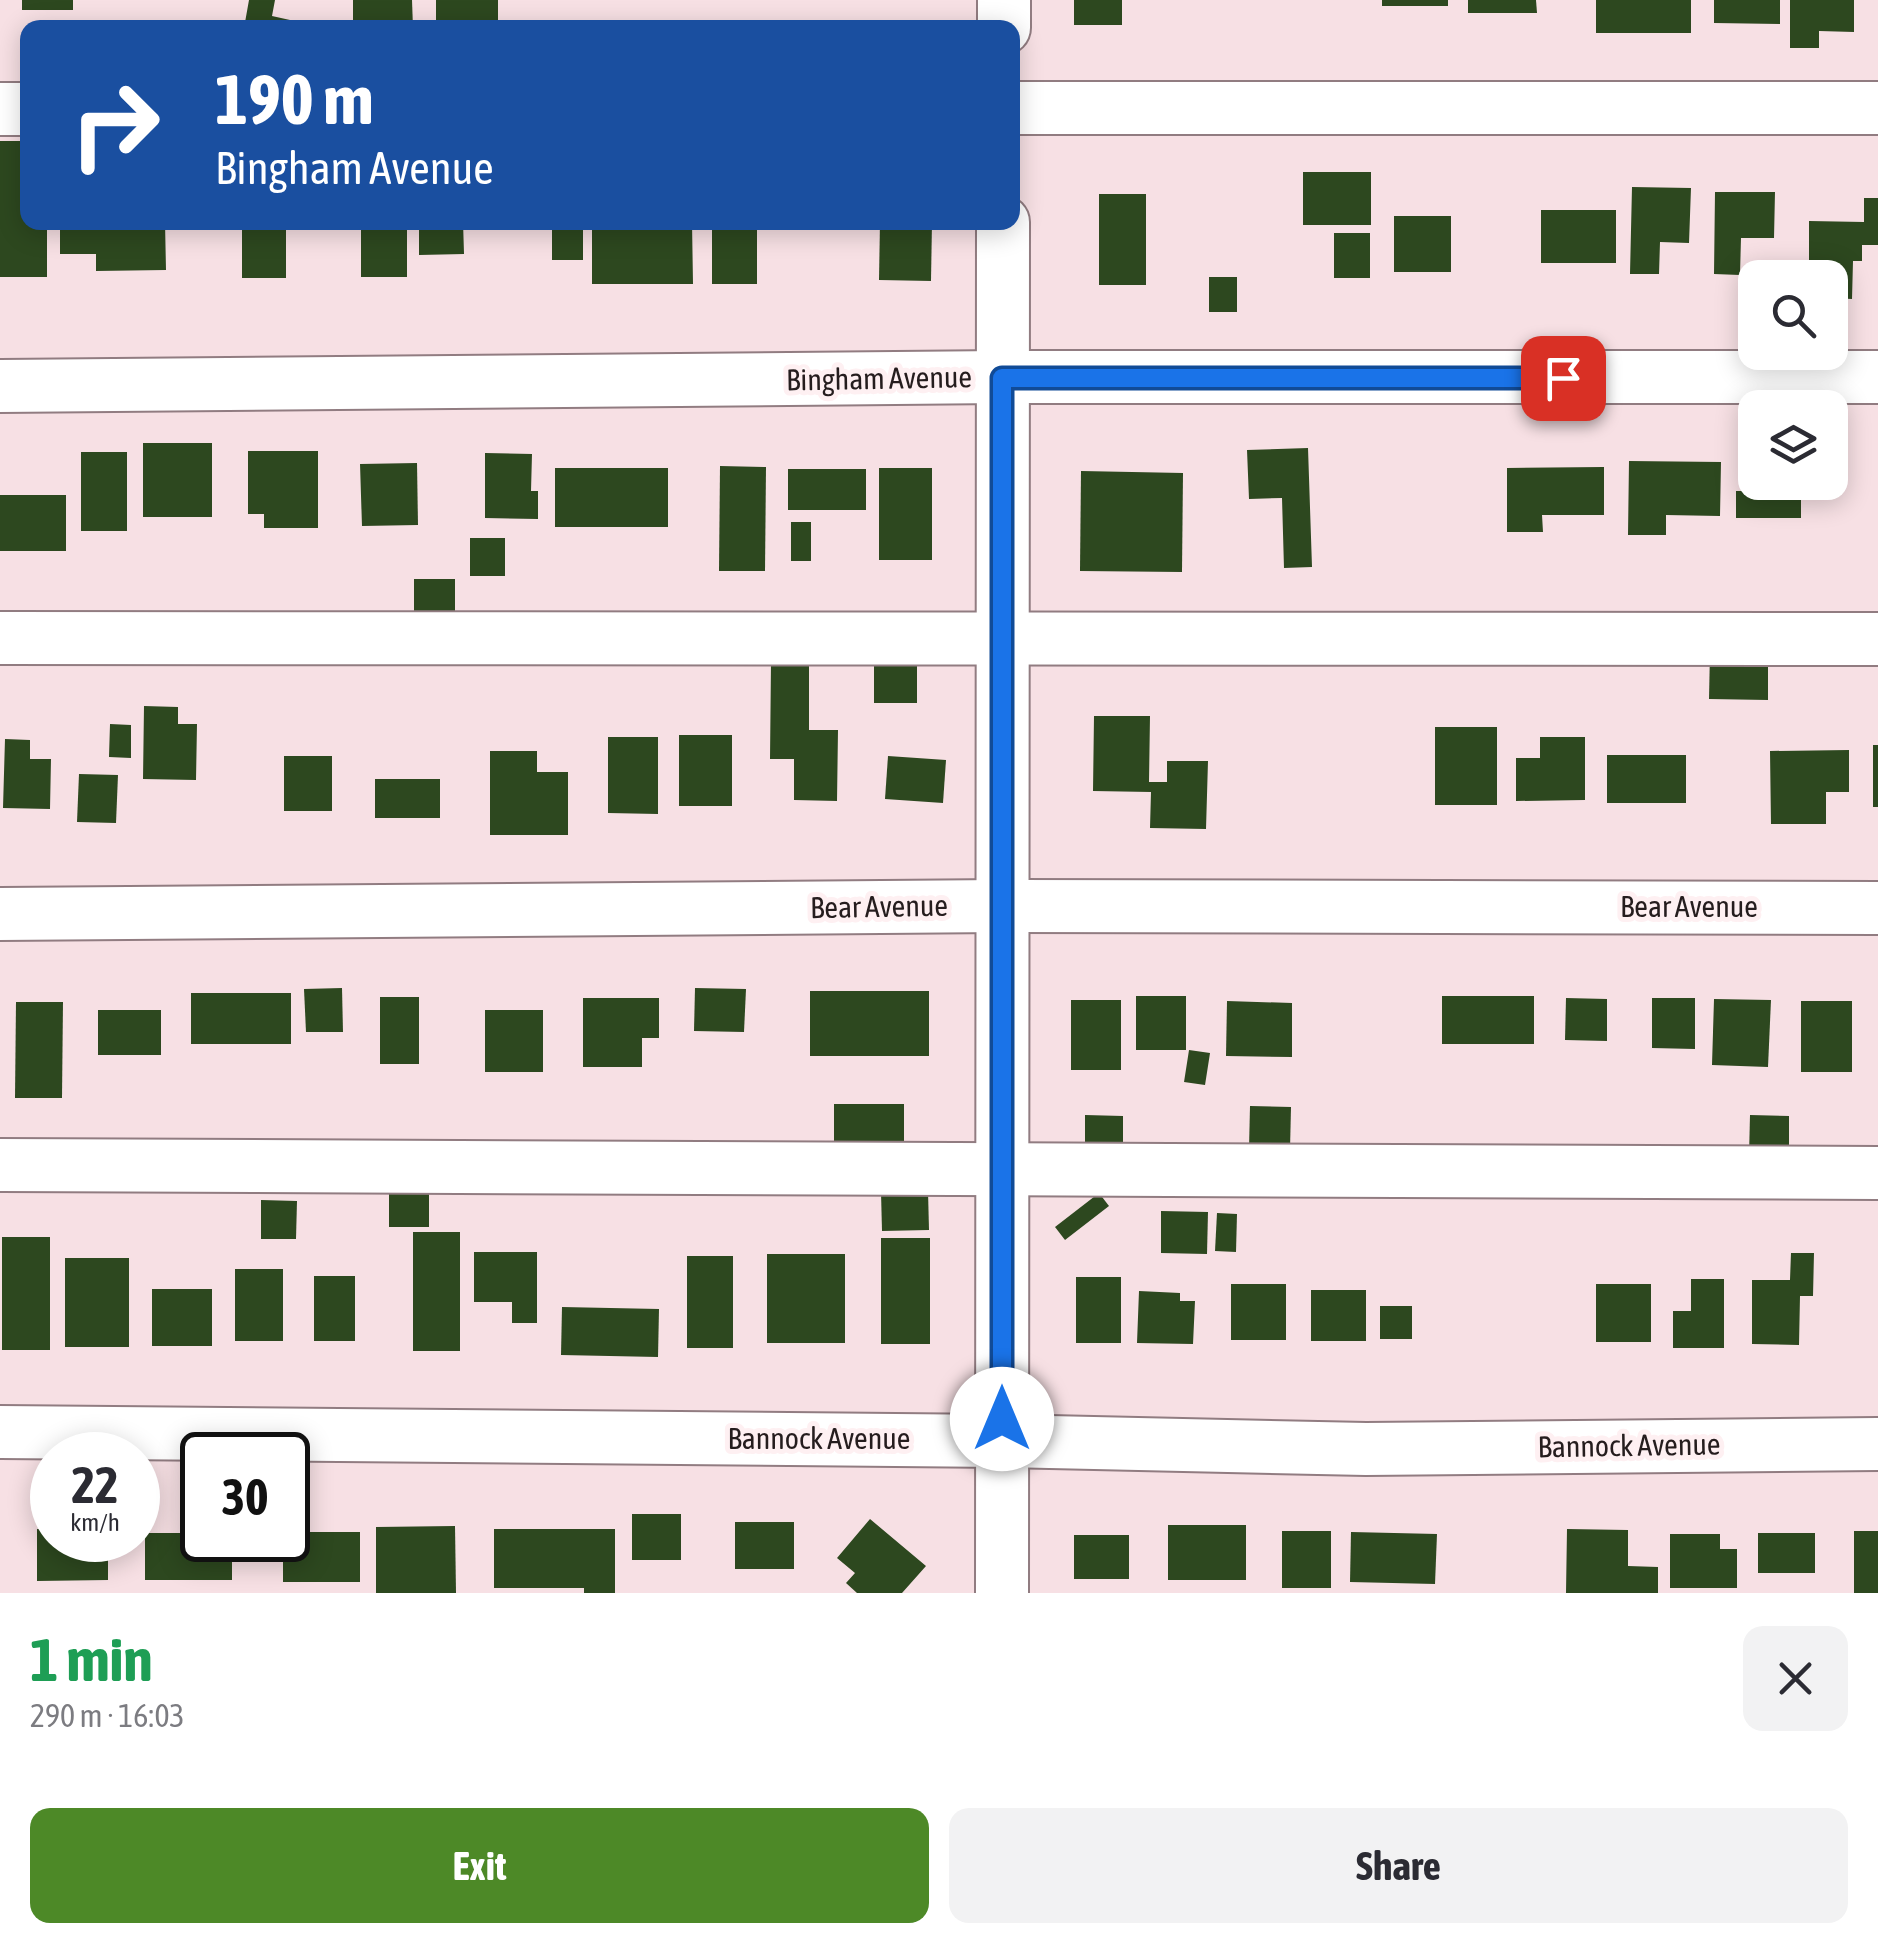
<!DOCTYPE html>
<meta charset="utf-8">
<style>
:root{--surface:#fff;--page:#f2f2f3;--text:#2b2b33;--muted:#7c7c81;--accent:#4d8927}
body{margin:0;font-family:"Asap Condensed",sans-serif;background:var(--page);color:var(--text);height:100vh;display:flex;flex-direction:column;font-size:38px;white-space:nowrap}
*{box-sizing:border-box;margin:0}
p{font-size:32px;color:var(--muted)}
.icon{flex:none;width:55px;height:55px;fill:none;stroke:currentColor;stroke-width:2;stroke-linecap:round;stroke-linejoin:round}
.map{position:relative;height:1593px;overflow:hidden}
.sheet{display:flex;flex-direction:column;background:var(--surface);flex:1}
.sheet>*{flex:none}
.top-card{position:absolute;left:20px;top:20px;width:1000px;height:210px;border-radius:20px;box-shadow:0 5px 25px #0003;background:#1a4fa0;color:#fff;overflow:hidden}
.buttons{position:absolute;left:1738px;top:260px;display:grid;gap:20px}
.buttons a{display:grid;place-items:center;width:110px;height:110px;border-radius:20px;background:var(--surface);box-shadow:0 5px 25px #0003;font-size:50px}
.speed{position:absolute;left:30px;top:1432px;display:flex;gap:20px;font-size:50px;font-weight:700;text-align:center}
.speed>*{display:grid;place-content:center;width:130px;height:130px;border-radius:50%;background:var(--surface);box-shadow:0 5px 25px #0003;line-height:1}
.speed small{font-size:25px;font-weight:400}
.speed .limit{border:5px solid #111;border-radius:15px;background:#fff;color:#111}
.pin{position:absolute;display:grid;place-items:center;width:85px;height:85px;color:#fff;margin:-42px;border-radius:20px;box-shadow:0 5px 15px #0006}
.me{position:absolute;width:110px;margin:-55px;rotate:0deg;stroke-linejoin:round;filter:drop-shadow(0 0 8px #0008)}
.turn{display:flex;align-items:center;gap:35px;height:210px;padding:0 30px;font-size:45px}
.turn .icon{width:130px;height:130px;stroke-width:2.5}
.turn b{display:block;font-size:70px;line-height:85px}
.round{display:grid;place-items:center;flex:none;width:105px;height:105px;border-radius:20px;background:var(--page)}
.head{display:flex;align-items:center;justify-content:space-between;height:170px;padding:0 30px}
h1{font-size:60px;font-weight:700;line-height:75px;color:#1e9e55}
.primary-button{display:flex;gap:20px;margin-top:auto;padding:20px 30px}
.primary-button a{flex:1;height:115px;border-radius:20px;background:var(--accent);color:#fff;font-size:40px;font-weight:700;line-height:115px;text-align:center}
.primary-button a+a{background:var(--page);color:var(--text)}
.map>svg:first-child{display:block}
</style>
<div class="map">
<svg width="1878" height="1593" viewBox="0 0 1878 1593">
<rect width="100%" height="100%" fill="#f7e0e4"/>
<g fill="#2d481f">
<rect x="22" y="0" width="51" height="10"/>
<path d="M249 0H275L272 16 326 28H244Z"/>
<path d="M353 0H412L413 28H353Z"/>
<rect x="436" y="0" width="62" height="23"/>
<rect x="1074" y="0" width="48" height="25"/>
<rect x="1382" y="0" width="66" height="6"/>
<path d="M1468 0H1536L1537 13H1468Z"/>
<rect x="1596" y="0" width="95" height="33"/>
<path d="M1714 0H1780V24L1714 23Z"/>
<path d="M1790 0H1854V32L1819 31V48H1790Z"/>
<path d="M0 141H28V222H47V277H0Z"/>
<rect x="1303" y="172" width="68" height="53"/>
<path d="M1632 187 1691 188 1689 243 1660 242 1659 274H1630Z"/>
<path d="M1715 192H1775L1774 238H1741L1740 275 1714 274Z"/>
<rect x="1099" y="194" width="47" height="91"/>
<path d="M1864 198H1878V245H1862V261H1853L1852 299 1830 298V278H1809V221L1864 222Z"/>
<rect x="1541" y="210" width="75" height="53"/>
<rect x="1394" y="216" width="57" height="56"/>
<path d="M60 222H165L166 270 96 271V254H60Z"/>
<rect x="361" y="222" width="46" height="55"/>
<path d="M419 222H463L464 254 419 255Z"/>
<rect x="552" y="222" width="31" height="38"/>
<path d="M659 222H692L693 284H592V228L659 227Z"/>
<rect x="712" y="222" width="45" height="62"/>
<path d="M880 222H932L931 281 879 280Z"/>
<rect x="242" y="227" width="44" height="51"/>
<rect x="1334" y="233" width="36" height="45"/>
<rect x="1209" y="277" width="28" height="35"/>
<rect x="143" y="443" width="69" height="74"/>
<path d="M1308 448 1312 567 1284 568 1282 498 1249 499 1247 450Z"/>
<path d="M248 451H318V528H264V514H248Z"/>
<rect x="81" y="452" width="46" height="79"/>
<path d="M485 453 532 454 531 491H538V519L485 518Z"/>
<path d="M1629 461 1721 462 1720 516 1666 515V535H1628Z"/>
<path d="M417 463 418 525 362 526 360 464Z"/>
<path d="M720 466 766 467 765 571H719Z"/>
<path d="M1604 467V515H1542L1543 532H1507V468Z"/>
<rect x="555" y="468" width="113" height="59"/>
<rect x="879" y="468" width="53" height="92"/>
<rect x="788" y="469" width="78" height="41"/>
<path d="M1081 471 1183 473 1182 572 1080 571Z"/>
<path d="M1753 482H1801V518H1736V491H1753Z"/>
<rect x="0" y="495" width="66" height="56"/>
<rect x="791" y="522" width="20" height="39"/>
<rect x="470" y="538" width="35" height="38"/>
<rect x="414" y="579" width="41" height="34"/>
<path d="M1710 651 1768 652V700L1709 699Z"/>
<rect x="874" y="653" width="43" height="50"/>
<path d="M771 662H809V730H838L837 801 794 800V759H770Z"/>
<path d="M144 706 178 707V724H197L196 780 143 779Z"/>
<path d="M1094 716H1150L1149 782H1167V761H1208L1206 829 1150 828 1151 792 1093 791Z"/>
<path d="M110 724 131 725V758L109 757Z"/>
<rect x="1435" y="727" width="62" height="78"/>
<rect x="679" y="735" width="53" height="71"/>
<path d="M608 737H658V814L608 813Z"/>
<path d="M1540 737H1585V800L1516 801V758H1540Z"/>
<path d="M5 739 30 740V759H51L50 809 3 808Z"/>
<rect x="1873" y="745" width="5" height="62"/>
<path d="M1849 750V792H1826V824H1771L1770 751Z"/>
<path d="M490 751H537V772H568V835H490Z"/>
<rect x="1607" y="755" width="79" height="48"/>
<rect x="284" y="756" width="48" height="55"/>
<path d="M888 756 946 760 943 803 885 799Z"/>
<path d="M79 774 118 775 116 823 77 822Z"/>
<rect x="375" y="779" width="65" height="39"/>
<path d="M342 988 343 1032H306L304 989Z"/>
<path d="M695 988 746 989 744 1032 694 1031Z"/>
<rect x="810" y="991" width="119" height="65"/>
<rect x="191" y="993" width="100" height="51"/>
<rect x="1136" y="996" width="50" height="54"/>
<rect x="1442" y="996" width="92" height="48"/>
<rect x="380" y="997" width="39" height="67"/>
<path d="M583 998H659V1038H642V1067H583Z"/>
<path d="M1566 998 1607 999V1041L1565 1040Z"/>
<path d="M1652 998H1695V1049L1652 1048Z"/>
<path d="M1714 999 1771 1000 1768 1067 1712 1065Z"/>
<rect x="1071" y="1000" width="50" height="70"/>
<path d="M1227 1001 1292 1003V1057L1226 1056Z"/>
<rect x="1801" y="1001" width="51" height="71"/>
<path d="M16 1002H63L62 1098H15Z"/>
<rect x="98" y="1010" width="63" height="45"/>
<rect x="485" y="1010" width="58" height="62"/>
<path d="M1189 1050 1210 1053 1205 1085 1184 1082Z"/>
<rect x="834" y="1104" width="70" height="51"/>
<path d="M1250 1106 1291 1107 1290 1150 1249 1149Z"/>
<path d="M1085 1115 1123 1116V1148H1085Z"/>
<path d="M1750 1115 1789 1116V1156H1749Z"/>
<rect x="389" y="1186" width="40" height="41"/>
<path d="M928 1191 929 1230 882 1231 881 1192Z"/>
<path d="M1099 1193 1109 1206 1065 1240 1055 1227Z"/>
<path d="M261 1200 297 1201 296 1239H261Z"/>
<path d="M1161 1211 1208 1212 1207 1254 1161 1253Z"/>
<path d="M1217 1213 1237 1214 1236 1252 1215 1251Z"/>
<rect x="413" y="1232" width="47" height="119"/>
<rect x="2" y="1237" width="48" height="113"/>
<rect x="881" y="1238" width="49" height="106"/>
<path d="M474 1252H537V1323H512V1302H474Z"/>
<path d="M1791 1253H1814L1813 1296H1800L1799 1345 1752 1344V1280H1790Z"/>
<rect x="767" y="1254" width="78" height="89"/>
<rect x="687" y="1256" width="46" height="92"/>
<rect x="65" y="1258" width="64" height="89"/>
<rect x="235" y="1269" width="48" height="72"/>
<rect x="314" y="1276" width="41" height="65"/>
<rect x="1076" y="1277" width="45" height="66"/>
<path d="M1691 1279H1724V1348H1673V1311H1691Z"/>
<rect x="1231" y="1284" width="55" height="56"/>
<rect x="1596" y="1284" width="55" height="58"/>
<rect x="152" y="1289" width="60" height="57"/>
<rect x="1311" y="1290" width="55" height="51"/>
<path d="M1139 1291 1180 1293V1301H1195L1193 1344 1137 1343Z"/>
<rect x="1380" y="1306" width="32" height="33"/>
<path d="M562 1307 659 1309 658 1357 561 1355Z"/>
<rect x="632" y="1514" width="49" height="46"/>
<path d="M870 1519 926 1566 902 1593H857L846 1583 855 1573 837 1558Z"/>
<rect x="735" y="1522" width="59" height="47"/>
<rect x="1168" y="1525" width="78" height="55"/>
<path d="M455 1526 456 1593H376V1527Z"/>
<path d="M37 1529H52V1540H108V1580L37 1581Z"/>
<path d="M494 1529H615V1593H584V1588H494Z"/>
<path d="M1567 1529 1628 1530V1566L1658 1567V1593H1566Z"/>
<rect x="1282" y="1531" width="49" height="57"/>
<rect x="1854" y="1531" width="24" height="62"/>
<path d="M288 1532H360V1582H283V1540H288Z"/>
<path d="M1351 1532 1437 1534 1435 1584 1350 1582Z"/>
<path d="M145 1533H202V1540H232V1580H145Z"/>
<rect x="1758" y="1533" width="57" height="40"/>
<path d="M1670 1534H1720V1549H1737V1588H1670Z"/>
<rect x="1074" y="1535" width="55" height="44"/>
</g>
<g fill="none" stroke-linecap="round" stroke-linejoin="round">
<g stroke="#917c81" stroke-width="56">
<g id="minor">
<path d="M1004 0V28"/>
<path d="M1012 108H1878"/>
<path d="M0 109H28"/>
<path d="M0 386 1002 377H1878"/>
<path d="M0 638 1878 639"/>
<path d="M0 914 1001 906 1878 908"/>
<path d="M0 1165 1878 1173"/>
<path d="M0 1432 1002 1441 1366 1449 1878 1444"/>
<path d="M1002 1593 1003 222"/>
</g>
</g>
<use href="#minor" stroke="#fff" stroke-width="52"/>
</g>
<g fill="none" stroke-linecap="round" stroke-linejoin="round">
<g stroke="#114b97" stroke-width="25">
<path id="route" d="M1002 1419V378H1563"/>
</g>
<use href="#route" stroke="#1a73e8" stroke-width="18"/>
</g>
<g text-anchor="middle" stroke-width="10" stroke-linejoin="round" paint-order="stroke">
<g font-size="30" fill="#251d1e" stroke="#fef0f2">
<text transform="translate(879 379) rotate(-1)" y="10">Bingham Avenue</text>
<text transform="translate(879 907) rotate(-1)" y="10">Bear Avenue</text>
<text x="1689" y="917">Bear Avenue</text>
<text x="819" y="1449">Bannock Avenue</text>
<text transform="translate(1629 1446) rotate(-1)" y="10">Bannock Avenue</text>
</g>
</g>
</svg>
<div class="buttons">
<a><svg class="icon" aria-label="search" viewBox="0 0 24 24"><circle cx="10" cy="10" r="6"/><path d="M15 15l6 6"/></svg></a>
<a><svg class="icon" aria-label="layers" viewBox="0 0 24 24"><path d="M12 4l9 5-9 5-9-5zM3 14l9 5 9-5"/></svg></a>
</div>
<div class="speed"><div>22<small>km/h</small></div><div class="limit">30</div></div>
<div class="pin" style="left:1563px;top:378px;background:#d93025"><svg class="icon" aria-label="arrive" viewBox="0 0 24 24"><path d="M6 21V4h12l-3 4 3 4H6"/></svg></div>
<svg class="me" style="left:1002px;top:1419px" viewBox="-20 -20 40 40"><circle r="19" fill="#fff"/><path d="M0-13L10 11 0 6-10 11z" fill="#1a73e8"/></svg>
<div class="top-card">
<div class="turn"><svg class="icon" aria-label="right" viewBox="0 0 24 24"><path d="M7 20v-9h11M14 6l5 5-5 5"/></svg><div><b>190 m</b>Bingham Avenue</div></div>
</div>
</div>
<section class="sheet">
<div class="head"><div><h1>1 min</h1><p>290 m · 16:03</p></div><a class="round"><svg class="icon" aria-label="close" viewBox="0 0 24 24"><path d="M6 6l12 12M18 6L6 18"/></svg></a></div>
<div class="primary-button"><a>Exit</a><a>Share</a></div>
</section>
